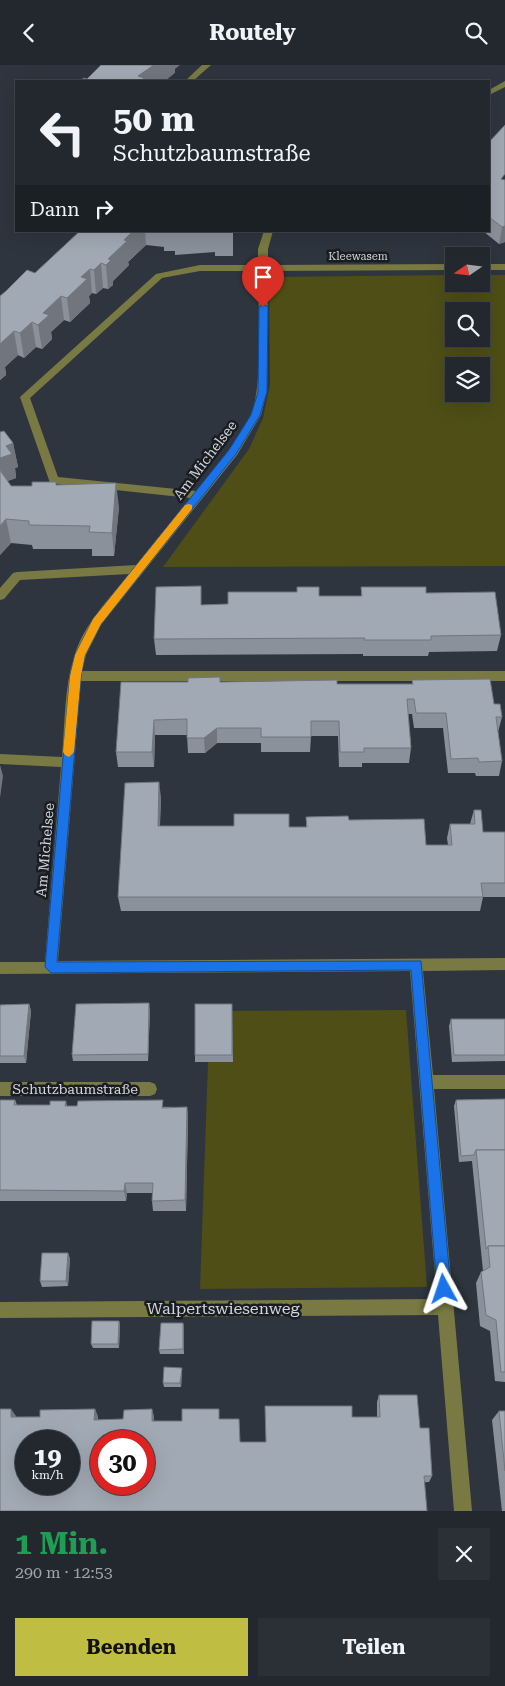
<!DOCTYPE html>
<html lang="de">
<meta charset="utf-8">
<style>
:root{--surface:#22282e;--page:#2a3036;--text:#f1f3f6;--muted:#a2a6aa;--line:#3f444a;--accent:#bfbe42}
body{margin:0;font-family:"Roboto Serif",serif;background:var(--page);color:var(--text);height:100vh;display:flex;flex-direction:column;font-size:19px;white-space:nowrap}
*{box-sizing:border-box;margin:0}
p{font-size:16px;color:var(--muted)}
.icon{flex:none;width:28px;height:28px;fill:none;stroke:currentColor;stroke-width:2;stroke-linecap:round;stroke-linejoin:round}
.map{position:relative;height:1446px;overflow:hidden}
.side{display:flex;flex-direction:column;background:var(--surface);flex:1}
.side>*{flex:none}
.banner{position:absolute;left:15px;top:15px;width:475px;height:152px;border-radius:0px;box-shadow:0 5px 20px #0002,0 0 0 1px var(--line);background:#22282e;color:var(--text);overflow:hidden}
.needle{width:32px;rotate:256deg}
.fabs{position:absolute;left:445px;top:182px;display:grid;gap:10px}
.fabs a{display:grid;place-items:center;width:45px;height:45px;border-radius:0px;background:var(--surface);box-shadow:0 5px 20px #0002,0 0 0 1px var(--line);font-size:25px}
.speed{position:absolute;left:15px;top:1365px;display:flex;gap:10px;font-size:25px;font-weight:700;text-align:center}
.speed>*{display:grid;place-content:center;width:65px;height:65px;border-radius:50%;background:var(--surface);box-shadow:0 5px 20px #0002,0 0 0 1px var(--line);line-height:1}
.speed small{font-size:12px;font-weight:400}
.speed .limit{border:8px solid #d22;background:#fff;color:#111}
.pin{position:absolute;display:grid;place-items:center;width:42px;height:42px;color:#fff;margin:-51px -21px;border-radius:50% 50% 50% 0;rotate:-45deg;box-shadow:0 0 5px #0007}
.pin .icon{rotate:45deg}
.me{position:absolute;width:55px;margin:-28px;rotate:355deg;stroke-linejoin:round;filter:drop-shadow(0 0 4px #0008)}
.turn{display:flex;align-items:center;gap:18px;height:105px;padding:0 15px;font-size:22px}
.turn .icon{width:65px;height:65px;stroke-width:2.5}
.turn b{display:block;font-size:35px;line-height:42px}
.then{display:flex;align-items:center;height:48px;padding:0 15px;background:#0003;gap:10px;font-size:19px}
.round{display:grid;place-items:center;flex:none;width:52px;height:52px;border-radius:0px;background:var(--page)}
.headline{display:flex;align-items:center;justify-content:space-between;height:85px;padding:0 15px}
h1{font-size:30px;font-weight:700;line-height:38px;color:#1e9e55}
.primary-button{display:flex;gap:10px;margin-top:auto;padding:10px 15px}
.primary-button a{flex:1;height:58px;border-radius:0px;background:var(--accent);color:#111;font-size:20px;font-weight:700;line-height:58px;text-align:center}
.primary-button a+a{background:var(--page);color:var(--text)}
header{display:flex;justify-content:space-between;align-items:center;height:65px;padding:0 15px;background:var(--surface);font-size:22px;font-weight:700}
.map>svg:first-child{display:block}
</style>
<header><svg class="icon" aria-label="back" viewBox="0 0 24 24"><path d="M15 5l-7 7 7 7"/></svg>Routely<svg class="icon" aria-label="search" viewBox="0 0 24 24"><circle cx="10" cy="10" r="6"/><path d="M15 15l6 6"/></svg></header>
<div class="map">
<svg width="505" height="1446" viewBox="0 0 505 1446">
<rect width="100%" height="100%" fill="#2e353e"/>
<g fill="#4e4e16" fill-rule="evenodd">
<path d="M454 210V219H481V210H505V501L163 502 249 384 263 353 270 319 269 212ZM454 246H481V274H454ZM454 301H481V329H454Z"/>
<path d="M406 945 427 1222 200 1224 208 997H233L232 946Z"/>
</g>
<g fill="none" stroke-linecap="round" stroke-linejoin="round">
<g fill="#797a43" fill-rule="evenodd">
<path d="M202 0H211L193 16H185Z"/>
<path d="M505 16V22L489 30V25Z"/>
<path d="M264 166H273L268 184V200L454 199V205L268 206 267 327 261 350 237 390 101 560 86 590 82 606H505V616H81L58 896 505 893V905L423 906 433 1010H505V1024H434L472 1446H454L438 1250 0 1253V1237L437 1234 410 906 0 909V897H45L61 702 0 699V689L62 692C65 659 64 623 74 592 83 560 109 534 129 509L20 515 4 534 0 535V523L13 508 17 507 136 500 190 433 50 418 20 332 156 209 200 200H258V184ZM200 206H258C258 240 264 323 250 351 236 379 215 402 196 426L58 412 30 333 162 213Z"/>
<rect x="481" y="199" width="24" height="6"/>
<path d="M0 1017H150L155 1019 157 1024 155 1029 150 1031H0Z"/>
</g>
</g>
<g fill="#8a919b">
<path d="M489 77 505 177 499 179 483 166H489Z"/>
<path d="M80 166H233V191H215V187L175 190V186H164V182L146 180 128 197 129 200 113 216V220L108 224 103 223 96 229 92 228 89 231 90 238 70 257 64 255 51 267 52 274 42 284 36 282 24 293 18 290 5 302 6 310 0 315V231L35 208Z"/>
<path d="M0 367 13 378 18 402 15 403 16 413 7 416 11 421H32L57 420 119 442 114 491H92V484H33L32 480 11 478 0 490Z"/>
<path d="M361 522 426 528 501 570 497 586 429 587 428 591H363V589L156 590 154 574 202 540 228 539 319 531H361Z"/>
<path d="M412 615 494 639 502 652 498 667 502 696 499 711H476L475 708H448L443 663H414L412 649H408L411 683 409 698H362V702H339L338 671H311L310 687H261V678H217L205 688H188L187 670H155L154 702H118L116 687 188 617 337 619H412Z"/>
<path d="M161 732 160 761 306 762V752L349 755 426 780H448L447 773 450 759H470L474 745 483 767H505V832H483L480 846H121L118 832Z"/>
<path d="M29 939 31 946 26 998H0V940Z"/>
<path d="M232 939 233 997H195V990Z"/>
<path d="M150 945 148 996H73L72 990Z"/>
<path d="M451 954H505V996L452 997 449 961Z"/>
<path d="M505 1034V1317L495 1316 490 1266 480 1261 476 1218 481 1207 483 1206 472 1096 459 1097 454 1041 456 1035Z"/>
<path d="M0 1035H15L17 1040H50L66 1036 67 1041 187 1042 188 1054 186 1146H153L152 1136V1128H127L126 1136H0Z"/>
<path d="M68 1188 70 1194 68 1221 42 1222 40 1216Z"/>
<path d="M119 1256 120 1260 119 1283H93L91 1279Z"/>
<path d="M183 1258 184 1263V1289H160L159 1285Z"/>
<path d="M182 1303V1307L181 1322H164L163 1318Z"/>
<path d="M379 1330 420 1363 432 1411 429 1417 0 1446 16 1351V1352L98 1351V1355L123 1354 154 1351V1356H182L220 1354 240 1377H265L352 1352H377V1337Z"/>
<path d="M499 1346H505V1446H502L492 1355Z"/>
</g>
<g fill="#71767e">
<path d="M154 0H180L175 4V8L165 16H139L138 11Z"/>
<path d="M505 161V177L499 179 502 162Z"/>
<path d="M133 166H145L146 180 128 197 129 200 113 216V220L108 224 106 200 108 194 124 175Z"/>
<path d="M101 198 103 223 96 229 94 205Z"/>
<path d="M90 204 92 228 89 231 90 238 70 257 67 233 81 212Z"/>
<path d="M61 231 64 255 51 267 52 274 42 284 38 260 43 248Z"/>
<path d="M32 257 36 282 24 293 20 268Z"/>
<path d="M14 266 18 290 5 302 6 310 0 315V279Z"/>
<path d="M13 378 18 402 15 403 16 413 0 419V393L6 381Z"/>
<path d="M116 418 119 442 114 491 112 468Z"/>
<path d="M6 454 11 478 0 490V461Z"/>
<path d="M154 655 155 670 154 702 152 687Z"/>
<path d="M217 663V678L205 688 204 673Z"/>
<path d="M0 700 3 711 0 733Z"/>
<path d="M159 717 161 732 159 775 158 761Z"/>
<path d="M149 938 150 945 148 996V989Z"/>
<path d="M29 939 31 946 26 998 24 991Z"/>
<path d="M187 1042 188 1054 186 1146 185 1135Z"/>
<path d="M125 1118 127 1128 126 1136 124 1126Z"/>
<path d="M68 1188 70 1194 68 1221 66 1216Z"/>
<path d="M119 1256 120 1260 119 1283 118 1279Z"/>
<path d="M183 1258 184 1263V1289L183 1284Z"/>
<path d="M182 1303V1307L181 1322 180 1318Z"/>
<path d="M11 1344 16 1351V1359L11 1352Z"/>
<path d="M95 1344 98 1351 97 1362 94 1355Z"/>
<path d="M152 1344 154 1351V1363L152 1356Z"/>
</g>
<g fill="#a1a9b4" stroke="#71767e" fill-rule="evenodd">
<path d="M101 0H154L138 11 144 13 141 16H80L84 13 87 14Z"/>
<path d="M505 60V109L501 114 505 115V161L502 162 489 152V77Z"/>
<path d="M80 166H133L124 175 127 176 108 194 111 195 106 200 101 198 94 205 90 204 81 212 87 214 67 233 61 231 43 248 49 250 38 260 32 257 20 268 14 266 0 279V231L6 226 27 205 35 208Z"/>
<path d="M4 366 13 378 6 381 12 389 0 393V367Z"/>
<path d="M0 405 11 421H32V417H56V420L116 418 112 468 89 467 90 461 29 460V456L6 454 0 461Z"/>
<path d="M201 521V540L228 539V527H297V522H319V531H362L361 522H426V528L495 527 501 570 431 571V575H364L365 573 154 574 156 522Z"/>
<path d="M220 612V617L337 615V619H413L412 615 490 614 494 639H500L502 652H496L502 696 479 697 478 693 451 694 446 648H416L414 634H407L411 683H364V687H340L339 656H311V672H261V663H217L204 673H187V654L154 655 152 687H116L121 617H188V613Z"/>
<path d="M159 717 158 761H234V749H289V762H307L306 752 348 751 349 755 424 754 426 780H452L450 759H475L474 745H481L483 767H505V818H481L483 832H118L125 718Z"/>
<path d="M149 938 148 989 72 990 76 939Z"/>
<path d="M29 939 24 991H0V940Z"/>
<rect x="195" y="939" width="37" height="51"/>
<path d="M451 954H505V990H454Z"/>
<path d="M505 1034V1085H476L474 1090 461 1091 456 1035Z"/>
<path d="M0 1035H15L14 1040H50V1036H66L65 1041H77L78 1036 163 1035 162 1043 187 1042 185 1135 152 1136 153 1118H125L124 1126 0 1125Z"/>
<path d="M476 1085H505V1181H488L486 1184Z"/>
<path d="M488 1181H505V1307H501L496 1255 486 1250 481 1207 490 1202Z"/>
<path d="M42 1188H68L66 1216H40Z"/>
<path d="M92 1256H119L118 1279H91Z"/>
<path d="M161 1258H183V1284L159 1285Z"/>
<path d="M164 1302 182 1303 180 1318H163Z"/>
<path d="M379 1330H417L420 1363H429L432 1411H424L427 1446H0V1344H11V1352H40V1345L95 1344 94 1355 123 1354 124 1345 152 1344V1356H182V1344H219V1354H239L240 1377H266L265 1341H352V1352H380ZM26 1376H69V1419H26ZM101 1376H144V1419H101Z"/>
<path d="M499 1346H505V1406Z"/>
</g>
<path fill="#1a73e8" stroke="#114b97" d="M263 239 268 242 267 327 260 350 236 389 101 559 85 590 81 611 57 897 421 896 451 1224 449 1229 444 1231 439 1229 437 1224 411 905 51 908 45 902 70 611 75 590 93 554 229 385 251 350 258 327 259 242Z"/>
<path fill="#f59e0b" d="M189 439 192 440V444L101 559 85 590 81 611 74 687 69 692 65 690 63 687 70 611 75 590 93 554 185 440Z"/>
<g text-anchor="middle" stroke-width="5" stroke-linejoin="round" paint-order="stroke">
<g font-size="11" fill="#d1d5db" stroke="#191d21">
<text x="358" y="195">Kleewasem</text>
</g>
<g font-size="14" fill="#d1d5db" stroke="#191d21">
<text transform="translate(205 395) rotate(-53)" y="5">Am Michelsee</text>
<text transform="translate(45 785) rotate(-85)" y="5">Am Michelsee</text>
<text x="75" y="1029">Schutzbaumstraße</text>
</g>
<g font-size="16" fill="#d1d5db" stroke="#191d21">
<text x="223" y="1249">Walpertswiesenweg</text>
</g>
</g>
</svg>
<div class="fabs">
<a><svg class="needle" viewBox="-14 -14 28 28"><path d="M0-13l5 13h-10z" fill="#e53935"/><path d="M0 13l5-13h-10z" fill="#a2a6aa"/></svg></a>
<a><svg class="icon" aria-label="search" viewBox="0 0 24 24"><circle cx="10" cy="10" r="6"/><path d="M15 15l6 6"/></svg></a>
<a><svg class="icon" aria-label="layers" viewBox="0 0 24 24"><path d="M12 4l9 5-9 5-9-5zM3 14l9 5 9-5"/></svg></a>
</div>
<div class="speed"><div>19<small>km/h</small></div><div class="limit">30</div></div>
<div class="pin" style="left:263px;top:242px;background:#d93025"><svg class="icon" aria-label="arrive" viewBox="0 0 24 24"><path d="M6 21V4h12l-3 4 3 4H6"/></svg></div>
<svg class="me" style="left:444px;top:1224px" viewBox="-20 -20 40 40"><path d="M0-17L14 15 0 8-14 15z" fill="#1a73e8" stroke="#fff" stroke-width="4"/></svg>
<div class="banner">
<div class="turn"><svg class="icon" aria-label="left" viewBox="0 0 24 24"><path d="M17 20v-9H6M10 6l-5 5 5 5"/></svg><div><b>50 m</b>Schutzbaumstraße</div></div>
<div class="then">Dann<svg class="icon" aria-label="right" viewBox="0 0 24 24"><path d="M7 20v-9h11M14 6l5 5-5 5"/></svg></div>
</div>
</div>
<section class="side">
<div class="headline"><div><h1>1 Min.</h1><p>290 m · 12:53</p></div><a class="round"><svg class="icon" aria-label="close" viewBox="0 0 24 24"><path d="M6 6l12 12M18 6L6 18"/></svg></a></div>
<div class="primary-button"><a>Beenden</a><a>Teilen</a></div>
</section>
